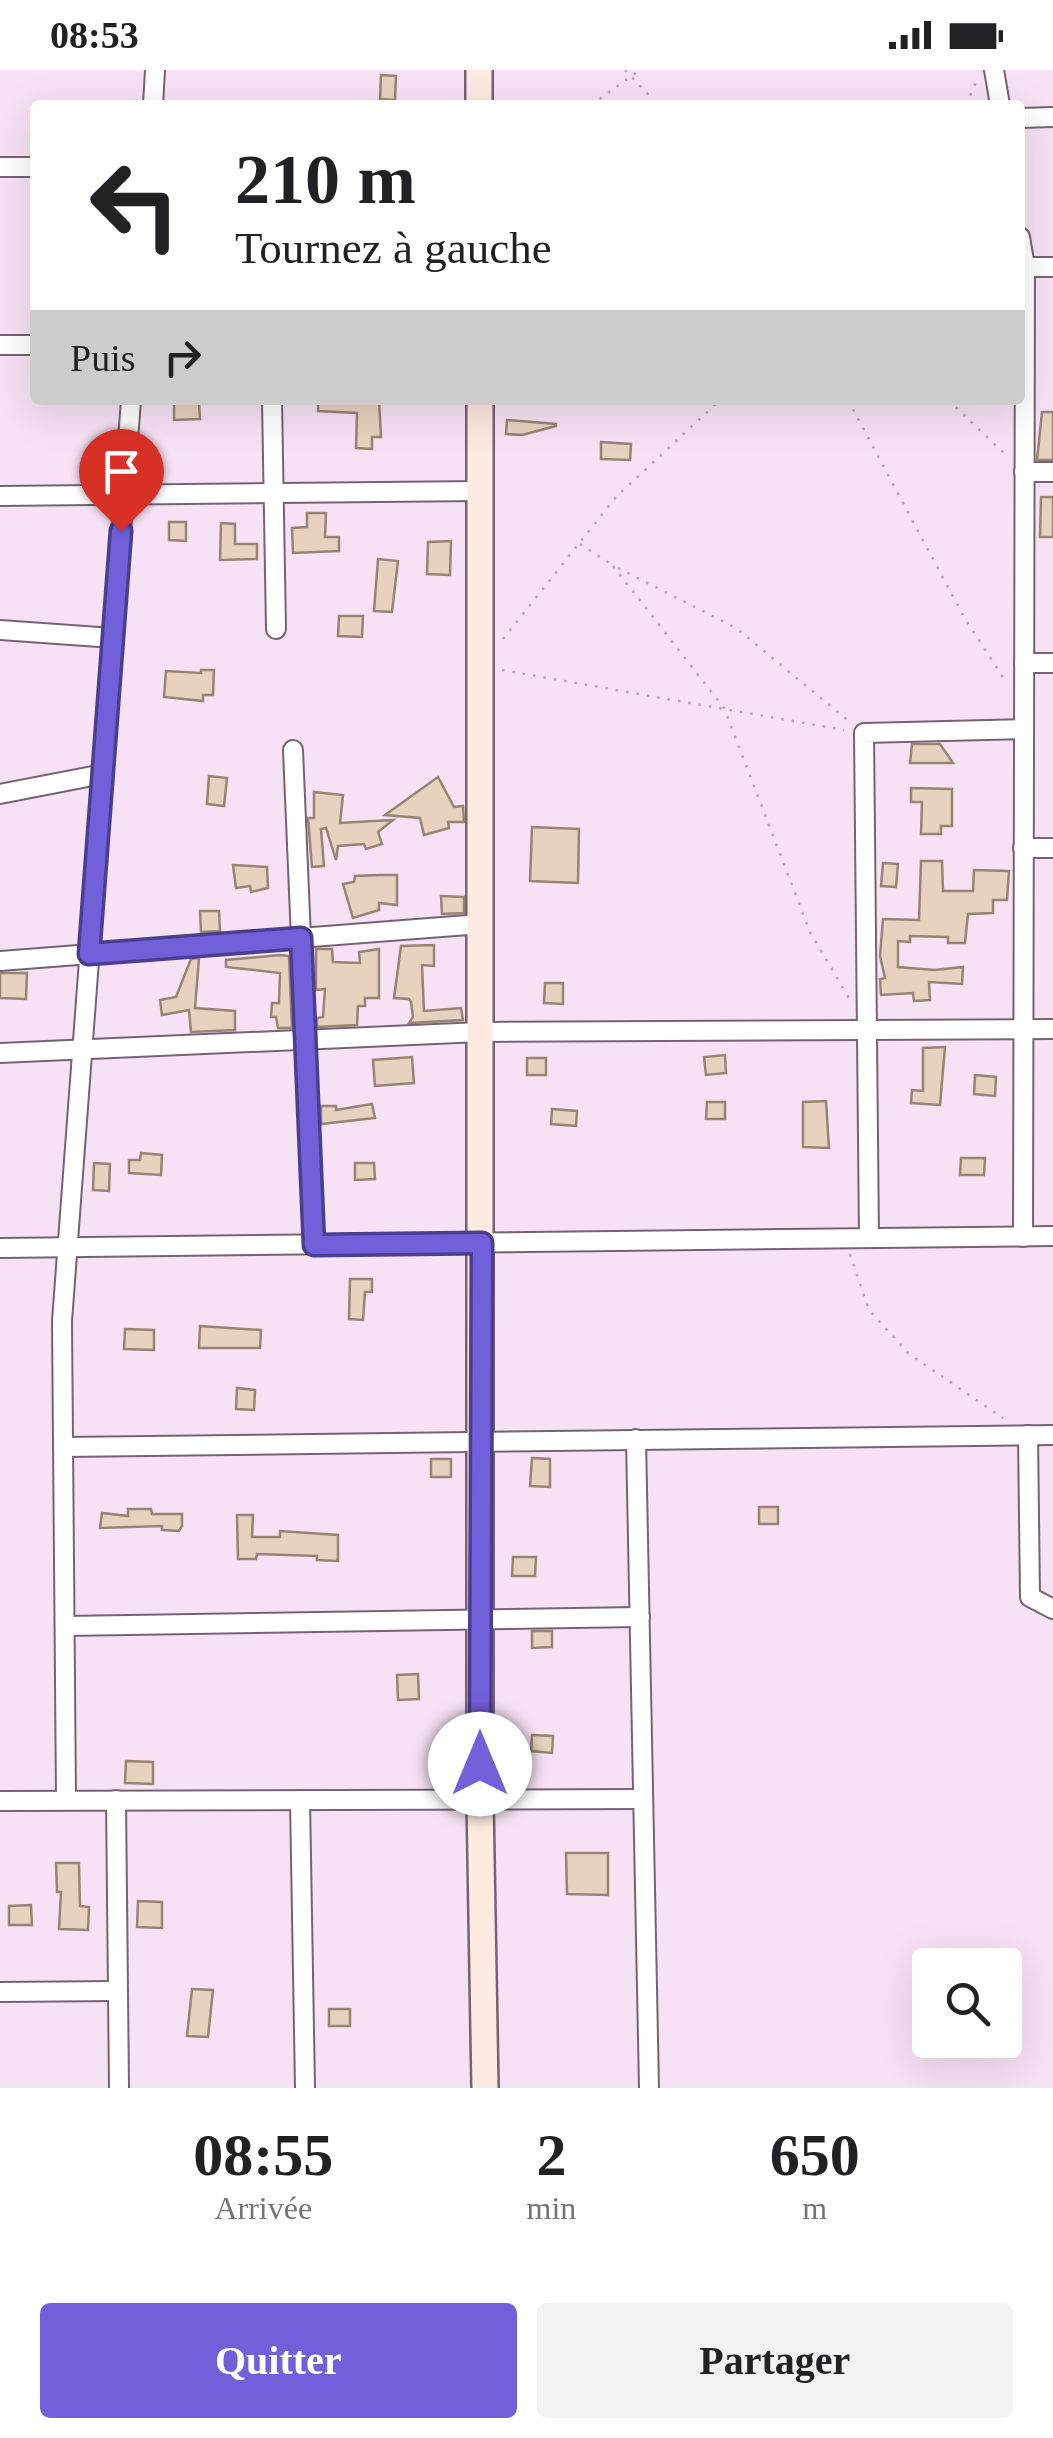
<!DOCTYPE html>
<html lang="fr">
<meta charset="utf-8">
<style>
:root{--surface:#fff;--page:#f2f2f2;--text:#202124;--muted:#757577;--accent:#7260db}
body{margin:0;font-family:"Times New Roman",serif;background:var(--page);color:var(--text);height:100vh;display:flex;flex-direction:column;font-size:38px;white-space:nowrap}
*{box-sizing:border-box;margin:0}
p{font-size:32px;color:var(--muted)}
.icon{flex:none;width:55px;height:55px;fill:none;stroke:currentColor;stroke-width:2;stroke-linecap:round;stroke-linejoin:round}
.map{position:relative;height:2018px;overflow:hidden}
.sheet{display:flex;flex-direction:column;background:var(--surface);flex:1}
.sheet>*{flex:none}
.guide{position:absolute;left:30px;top:30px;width:995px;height:305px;border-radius:10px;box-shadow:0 10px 40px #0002;background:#fff;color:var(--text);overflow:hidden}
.buttons{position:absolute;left:912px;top:1878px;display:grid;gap:20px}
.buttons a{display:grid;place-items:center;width:110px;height:110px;border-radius:10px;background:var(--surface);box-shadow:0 10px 40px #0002;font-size:50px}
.pin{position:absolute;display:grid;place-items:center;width:85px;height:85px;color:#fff;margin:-102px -42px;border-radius:50% 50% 50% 0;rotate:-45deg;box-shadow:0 0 10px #0007}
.pin .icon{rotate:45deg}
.me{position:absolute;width:110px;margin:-55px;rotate:0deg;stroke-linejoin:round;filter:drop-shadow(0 0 8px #0008)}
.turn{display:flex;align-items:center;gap:35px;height:210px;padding:0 40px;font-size:45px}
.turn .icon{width:130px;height:130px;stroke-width:2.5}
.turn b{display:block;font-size:70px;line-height:85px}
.then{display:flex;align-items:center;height:95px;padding:0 40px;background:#0003;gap:20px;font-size:38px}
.eta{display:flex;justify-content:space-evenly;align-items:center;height:170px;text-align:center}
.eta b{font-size:60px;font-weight:800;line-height:70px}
.action{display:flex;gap:20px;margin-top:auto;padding:20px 40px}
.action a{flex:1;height:115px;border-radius:10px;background:var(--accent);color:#fff;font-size:40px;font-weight:800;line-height:115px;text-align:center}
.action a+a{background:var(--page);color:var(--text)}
.status{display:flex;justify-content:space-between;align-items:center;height:70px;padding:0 50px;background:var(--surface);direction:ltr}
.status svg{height:28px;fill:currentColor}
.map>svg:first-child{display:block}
</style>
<div class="status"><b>08:53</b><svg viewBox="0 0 49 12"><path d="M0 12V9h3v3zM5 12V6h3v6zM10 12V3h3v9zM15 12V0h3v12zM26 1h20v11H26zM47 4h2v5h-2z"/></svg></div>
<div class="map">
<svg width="1053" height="2018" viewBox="0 0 1053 2018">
<rect width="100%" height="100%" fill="#f7e2f5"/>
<g fill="#e6d2bf" stroke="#978473" stroke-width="2.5">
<path d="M381 5 396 6 395 30 380 29Z"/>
<path d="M318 330H379L381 367H372V379L356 378 357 343 318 341Z"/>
<path d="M199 332 200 349 174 350V333Z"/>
<path d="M1042 342H1053V390H1037Z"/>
<path d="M507 350 556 354V356L522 365 506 364Z"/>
<path d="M601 372 631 374 630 390 601 389Z"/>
<path d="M1041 427H1053V467H1040Z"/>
<path d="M307 443H326L325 467H339V481L293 483 292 458 307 457Z"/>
<path d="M169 452H186V471L169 470Z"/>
<path d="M221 453 235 454V474H257V489L220 490Z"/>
<path d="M451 471 450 505 427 504 428 472Z"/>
<path d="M378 489 398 491 392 542 374 541Z"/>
<path d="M339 546H363L362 567 338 566Z"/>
<path d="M201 600H214L213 625H203V631L164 627 166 601 201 603Z"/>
<path d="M912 674H940L953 693H910Z"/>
<path d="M209 706 227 708 224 736 207 734Z"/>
<path d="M438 707 454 737 463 736 464 752H448L449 758 424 765 420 748 385 745Z"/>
<path d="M911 718 952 719V756H941V764H921L922 732H911Z"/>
<path d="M314 722 343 725 340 753 393 750 378 762 382 774 366 779 364 774 338 776 336 790 326 758 321 759 324 796 312 797 308 748H314Z"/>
<path d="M532 757 579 759 578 813 530 811Z"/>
<path d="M921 791H942L943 821H973L974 800 1009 801 1007 830H993V843L968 844 965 873H948V867L910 866V872L898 871V897L935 900 963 897 962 914 929 912 930 930 914 931 913 923 881 925 880 909 885 908 880 886 883 849 919 850Z"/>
<path d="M883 793 898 794 896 817 881 816Z"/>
<path d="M233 795 267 797 268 818 251 822 250 816 236 818Z"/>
<path d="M379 805H397V835L379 833V840L353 848 343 814 354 812 355 806Z"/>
<path d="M441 826 464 827V843L442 844Z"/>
<path d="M200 841H219L220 861 201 862Z"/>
<path d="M434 875V896L422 895 424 941 461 938 463 950 409 953 413 947 411 932 409 929 394 928 401 876Z"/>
<path d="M316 879H332L333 892 360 893 359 882 379 879V928H365V936H358L357 955 317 957V948L323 947 325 919 316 920Z"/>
<path d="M280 885 289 886 292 958H278L276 947H271L272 933H279L280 903 226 897V890Z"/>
<path d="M199 888 195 938 235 941V960L191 962 189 940 162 945 160 930 176 927 191 889Z"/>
<path d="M0 903H27L26 929 0 928Z"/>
<path d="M545 913H563V934L544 933Z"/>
<path d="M945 977 940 1035 911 1033 912 1020 923 1021V978Z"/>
<path d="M725 985 726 1003 706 1005 704 987Z"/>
<path d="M412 987 414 1013 375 1016 373 990Z"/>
<rect x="527" y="988" width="19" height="17"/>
<path d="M975 1005 996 1007 995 1026 974 1024Z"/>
<path d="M826 1031 829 1078 803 1077V1032Z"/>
<path d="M707 1032H725V1049H706Z"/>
<path d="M372 1034 375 1048 321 1054V1036H336V1040Z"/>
<path d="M552 1039 577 1041 576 1056 551 1054Z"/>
<path d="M141 1083 162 1085 161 1105 129 1103V1090H140Z"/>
<path d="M961 1088H985L984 1105H960Z"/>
<path d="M94 1093 110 1094 109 1121 93 1120Z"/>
<path d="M355 1093H374L375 1109 355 1110Z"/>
<path d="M350 1209H372V1222H365L363 1250 349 1249Z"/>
<path d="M200 1256 261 1260 260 1278H199Z"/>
<path d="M125 1259 154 1260V1280L124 1279Z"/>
<path d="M237 1318 255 1320 254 1340 236 1339Z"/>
<path d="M532 1388 550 1389V1417L530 1416Z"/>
<rect x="431" y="1389" width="20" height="18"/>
<rect x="759" y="1437" width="19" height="17"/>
<path d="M128 1439H151L152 1444H182V1456L179 1461 162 1460V1456L100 1458 102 1443 128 1446Z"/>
<path d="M237 1445H253L252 1467H280V1461L338 1465V1491L317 1490V1486L257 1484 256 1489H238Z"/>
<path d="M513 1487H536L535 1506H512Z"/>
<path d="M532 1561H552V1577L532 1578Z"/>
<path d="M418 1604 419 1629 398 1630 397 1605Z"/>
<path d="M532 1665 553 1666 552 1683 531 1681Z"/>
<path d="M126 1691 153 1692V1714L125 1713Z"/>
<path d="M566 1783H608V1825L567 1824Z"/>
<path d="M56 1793H79L80 1836 89 1837 88 1860 59 1859 61 1822H57Z"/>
<path d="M138 1831 162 1832V1858L137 1857Z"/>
<path d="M31 1835 32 1855H9V1836Z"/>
<path d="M192 1919 213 1920 208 1967 187 1966Z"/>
<rect x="329" y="1939" width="21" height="17"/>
</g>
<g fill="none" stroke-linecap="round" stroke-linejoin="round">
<g stroke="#756373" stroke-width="22">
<g id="street">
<path d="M994 0 1000 35"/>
<path d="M153 35 155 0"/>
<path d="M1020 48 1053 47"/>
<path d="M0 97H35"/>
<path d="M1020 167 1025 197 1023 1167"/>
<path d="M1025 197H1053"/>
<path d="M0 275H35"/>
<path d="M272 330 276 559"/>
<path d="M1024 402H1053"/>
<path d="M0 426 480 421"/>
<path d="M0 560 113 568"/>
<path d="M1024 593H1053"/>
<path d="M293 680 314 1175"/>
<path d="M0 724 103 704"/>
<path d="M1023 778H1053"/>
<path d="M0 891 481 854"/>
<path d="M0 983 481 962 1053 959"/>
<path d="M869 1168 864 663 1024 659"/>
<path d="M0 1178 1053 1166"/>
<path d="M1028 1365 1030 1527 1053 1539"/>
<path d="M636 1369 649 2018"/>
<path d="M63 1377 1053 1365"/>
<path d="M65 1556 640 1547"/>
<path d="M66 1730 62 1251 131 330"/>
<path d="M116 1730 119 2018"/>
<path d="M300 1730 305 2018"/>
<path d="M0 1731 643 1729"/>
<path d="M0 1922 116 1921"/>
</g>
</g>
<g stroke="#756373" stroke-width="30">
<g id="secondary">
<path d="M479 0V35"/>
<path d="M480 330V1730L485 2018"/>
</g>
</g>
<g stroke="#b5a4b3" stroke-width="2.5" stroke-dasharray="2.5 8" stroke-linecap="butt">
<path d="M625 0 658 35"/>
<path d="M591 35 640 0"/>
<path d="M966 35 977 10"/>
<path d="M848 330 964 547 1006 612"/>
<path d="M948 330 1005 384"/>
<path d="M580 474 611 494"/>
<path d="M613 496 724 638 810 862 849 928"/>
<path d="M618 498 736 558 851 653"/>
<path d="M503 569 616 427 720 330"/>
<path d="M502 600 844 660"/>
<path d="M850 1184 869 1240 909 1284 1003 1348"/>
</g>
<use href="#street" stroke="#fff" stroke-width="18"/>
<use href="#secondary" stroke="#fdeae1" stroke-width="25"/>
</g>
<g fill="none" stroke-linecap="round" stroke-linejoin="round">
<g stroke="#4a3e8e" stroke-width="25">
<path id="route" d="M121 461 89 884 301 868 314 1175 482 1173 480 1694"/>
</g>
<use href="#route" stroke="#7260db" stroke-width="18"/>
</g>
</svg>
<div class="buttons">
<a><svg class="icon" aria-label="search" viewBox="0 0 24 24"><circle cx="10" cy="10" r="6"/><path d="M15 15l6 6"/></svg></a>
</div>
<div class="pin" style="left:121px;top:461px;background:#d93025"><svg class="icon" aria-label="arrive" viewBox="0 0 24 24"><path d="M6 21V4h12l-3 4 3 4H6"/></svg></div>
<svg class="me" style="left:480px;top:1694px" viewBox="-20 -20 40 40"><circle r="19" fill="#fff"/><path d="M0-13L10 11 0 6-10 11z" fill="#7260db"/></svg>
<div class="guide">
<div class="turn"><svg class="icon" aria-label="left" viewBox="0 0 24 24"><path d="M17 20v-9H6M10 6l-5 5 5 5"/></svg><div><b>210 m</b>Tournez à gauche</div></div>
<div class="then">Puis<svg class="icon" aria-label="right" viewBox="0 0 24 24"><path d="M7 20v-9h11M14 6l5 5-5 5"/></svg></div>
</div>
</div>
<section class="sheet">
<div class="eta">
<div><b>08:55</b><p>Arrivée</p></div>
<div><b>2</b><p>min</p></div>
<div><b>650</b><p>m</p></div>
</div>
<div class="action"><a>Quitter</a><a>Partager</a></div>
</section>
